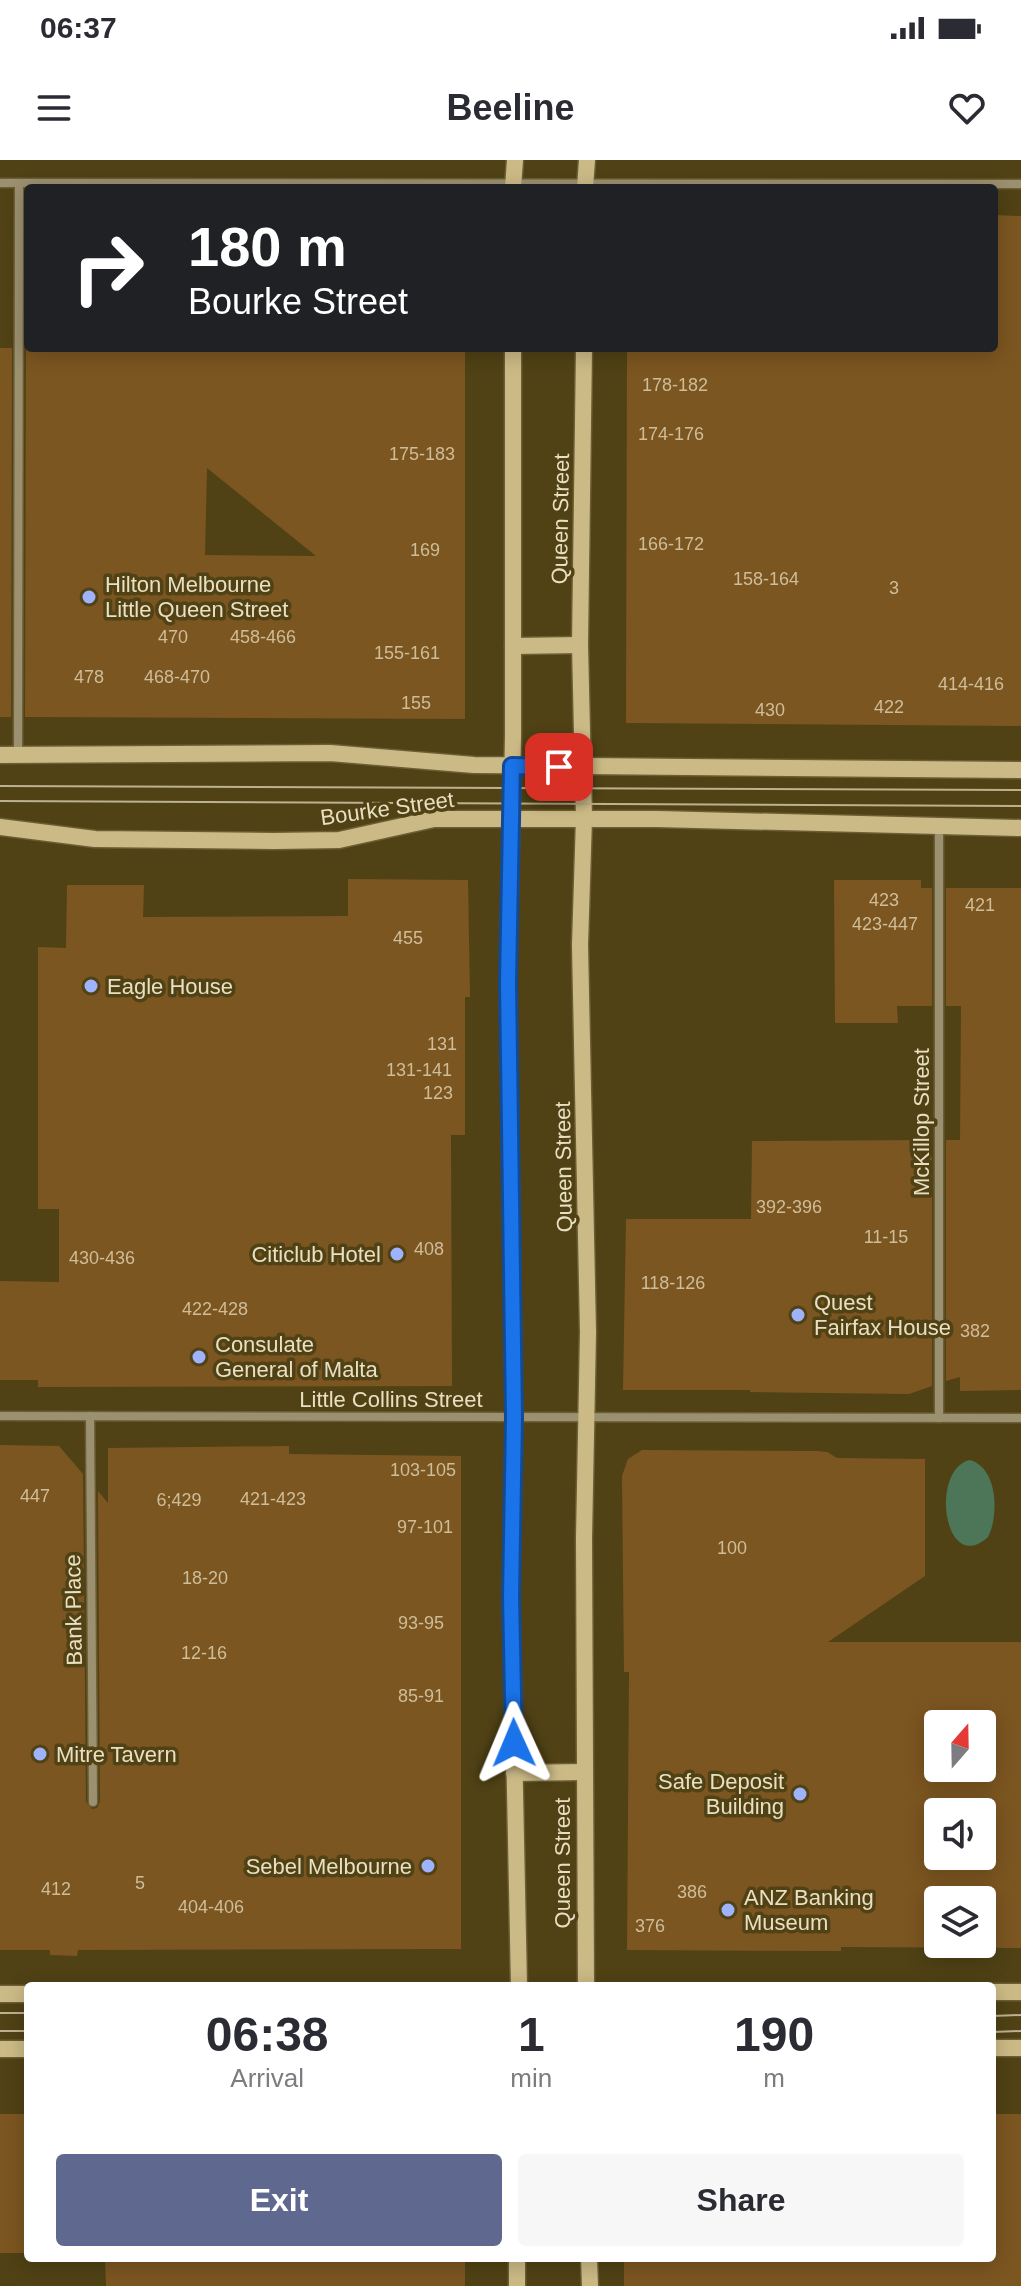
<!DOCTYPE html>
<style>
:root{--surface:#fff;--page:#f7f7f7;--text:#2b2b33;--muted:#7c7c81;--accent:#5f688e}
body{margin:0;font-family:Arial,sans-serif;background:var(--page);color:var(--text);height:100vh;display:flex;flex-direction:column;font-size:30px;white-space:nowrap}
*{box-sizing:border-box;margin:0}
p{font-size:26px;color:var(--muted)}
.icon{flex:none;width:44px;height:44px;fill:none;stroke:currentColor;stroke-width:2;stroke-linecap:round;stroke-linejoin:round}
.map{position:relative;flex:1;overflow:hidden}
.drawer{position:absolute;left:24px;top:1822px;width:972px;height:280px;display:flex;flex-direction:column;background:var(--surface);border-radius:8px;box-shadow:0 4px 20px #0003}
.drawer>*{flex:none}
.top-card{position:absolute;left:24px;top:24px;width:974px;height:168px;border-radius:8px;box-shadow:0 4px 20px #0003;background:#202124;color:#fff;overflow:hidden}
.needle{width:52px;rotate:20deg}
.controls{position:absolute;left:924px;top:1550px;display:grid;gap:16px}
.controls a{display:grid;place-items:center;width:72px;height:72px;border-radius:8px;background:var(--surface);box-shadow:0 4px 20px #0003;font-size:40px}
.pin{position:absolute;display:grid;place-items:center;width:68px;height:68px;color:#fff;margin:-34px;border-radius:16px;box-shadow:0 4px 12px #0006}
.me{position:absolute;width:88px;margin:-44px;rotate:359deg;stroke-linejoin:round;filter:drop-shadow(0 0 6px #0008)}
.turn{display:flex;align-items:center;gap:28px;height:168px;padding:0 32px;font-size:36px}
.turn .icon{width:104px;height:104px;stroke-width:2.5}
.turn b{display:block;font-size:56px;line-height:68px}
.eta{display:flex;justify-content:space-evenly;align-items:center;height:136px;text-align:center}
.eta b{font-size:48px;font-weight:800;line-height:56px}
.cta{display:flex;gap:16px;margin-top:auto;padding:16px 32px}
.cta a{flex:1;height:92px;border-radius:8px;background:var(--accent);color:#fff;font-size:32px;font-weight:800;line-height:92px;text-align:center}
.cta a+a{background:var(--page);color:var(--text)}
.status{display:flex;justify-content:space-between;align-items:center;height:56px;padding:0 40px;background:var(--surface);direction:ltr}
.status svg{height:22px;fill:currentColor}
header{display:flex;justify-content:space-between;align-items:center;height:104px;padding:0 32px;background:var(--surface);font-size:36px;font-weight:800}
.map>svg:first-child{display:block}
</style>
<div class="status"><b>06:37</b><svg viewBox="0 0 49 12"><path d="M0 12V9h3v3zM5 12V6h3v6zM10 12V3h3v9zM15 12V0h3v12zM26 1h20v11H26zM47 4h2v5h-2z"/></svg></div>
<header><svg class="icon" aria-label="menu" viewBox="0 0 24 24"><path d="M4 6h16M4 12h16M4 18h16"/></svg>Beeline<svg class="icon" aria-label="heart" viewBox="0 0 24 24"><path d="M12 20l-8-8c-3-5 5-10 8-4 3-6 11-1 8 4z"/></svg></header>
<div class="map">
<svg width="1021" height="2126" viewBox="0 0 1021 2126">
<rect width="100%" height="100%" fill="#504215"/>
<path fill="#4c7657" d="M970 1300C998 1308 999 1356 988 1377 944 1417 929 1309 970 1300Z"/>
<g fill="#7c5621" fill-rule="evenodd">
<path d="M994 55 1021 56V566L626 563 627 188H994Z"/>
<path d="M0 188H12L11 557H0Z"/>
<path d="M26 188H465V559L25 557ZM207 308 316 396 205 395Z"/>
<path d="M348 719 468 720 470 837H465V975H451L452 1226 38 1227V1220H0V1121L59 1122V1049H38V787L66 788 67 725H144L143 757 348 756Z"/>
<path d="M834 720H921V728H932V846H897L898 863H835Z"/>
<path d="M946 728H1021V1230L960 1231V1217L946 1221V980H960L961 846H946Z"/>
<path d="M932 980V1226L909 1234 750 1232V1230H623L626 1059H751L752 981Z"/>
<path d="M0 1285 59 1286 83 1314 86 1642 92 1649 97 1648 100 1642 98 1331 108 1343V1288L289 1286V1294L461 1296V1789L78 1790 77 1796 50 1795V1790H0Z"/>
<path d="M642 1290 817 1291 827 1292 837 1298 925 1299V1416L828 1482H1021V1788L841 1787V1791L627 1790 629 1512H624L622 1316 628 1299ZM938 1564H982V1608H938ZM938 1652H982V1696H938ZM938 1740H982V1784H938Z"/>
<rect x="0" y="1954" width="28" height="139"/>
<path d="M992 1954H1021V2126H624V2098H992Z"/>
<path d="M105 2098H465V2126H106Z"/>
</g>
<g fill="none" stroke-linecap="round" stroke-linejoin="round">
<g stroke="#6c5e34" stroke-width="11">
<g id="street">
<path d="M0 23 1021 24"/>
<path d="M18 595 19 23"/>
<path d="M0 1256 1021 1258"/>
<path d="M90 1256 93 1642"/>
<path d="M939 1258V667"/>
</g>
</g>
<g stroke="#6c5e34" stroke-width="19">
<g id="secondary">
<path d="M513 28 515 0"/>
<path d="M585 28 587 0"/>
<path d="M513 188V576L508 822 514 1258 511 1437 519 1826"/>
<path d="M584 188 580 485 584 658 580 785 588 1172 584 1378 586 1826"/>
<path d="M513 486 580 485"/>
<path d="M0 595 330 593 474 605 1021 610"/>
<path d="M0 667 95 679 274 681 339 680 434 659H657L1021 668"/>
<path d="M514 1613 584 1612"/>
<path d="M992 1832H1021"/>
<path d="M0 1834H28"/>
<path d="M992 1888H1021"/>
<path d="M0 1889H28"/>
<path d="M589 2098 590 2126"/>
<path d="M517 2126V2098"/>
</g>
</g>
<use href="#street" stroke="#9b906f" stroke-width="8"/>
<use href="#secondary" stroke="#ccba86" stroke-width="16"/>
<g stroke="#bdb290" stroke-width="2">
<path d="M0 626 1021 630"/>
<path d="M0 641 1021 646"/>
<path d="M0 1853H28"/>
<path d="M992 1856 1021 1855"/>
<path d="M0 1871H28"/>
<path d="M992 1872 1021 1871"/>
</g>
</g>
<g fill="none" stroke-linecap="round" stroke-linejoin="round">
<g stroke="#114b97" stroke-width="20">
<path id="route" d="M514 1583 511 1437 514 1258 508 822 512 606 559 607"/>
</g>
<use href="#route" stroke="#1a73e8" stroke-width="14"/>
</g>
<g fill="#9fb3fd" stroke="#504215" stroke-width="3">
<circle cx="89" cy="437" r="8"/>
<circle cx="91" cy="826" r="8"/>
<circle cx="397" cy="1094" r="8"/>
<circle cx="798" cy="1155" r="8"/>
<circle cx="199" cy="1197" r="8"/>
<circle cx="40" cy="1594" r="8"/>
<circle cx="800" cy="1634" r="8"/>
<circle cx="428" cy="1706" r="8"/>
<circle cx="728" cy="1750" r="8"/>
</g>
<g text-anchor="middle" stroke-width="7" stroke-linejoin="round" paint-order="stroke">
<g font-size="18" fill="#cebd99">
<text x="675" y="231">178-182</text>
<text x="671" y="280">174-176</text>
<text x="422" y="300">175-183</text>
<text x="671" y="390">166-172</text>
<text x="425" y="396">169</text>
<text x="766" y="425">158-164</text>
<text x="894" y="434">3</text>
<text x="173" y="483">470</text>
<text x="263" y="483">458-466</text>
<text x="407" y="499">155-161</text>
<text x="89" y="523">478</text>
<text x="177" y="523">468-470</text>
<text x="971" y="530">414-416</text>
<text x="416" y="549">155</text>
<text x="889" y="553">422</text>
<text x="770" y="556">430</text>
<text x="884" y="746">423</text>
<text x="980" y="751">421</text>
<text x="885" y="770">423-447</text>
<text x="408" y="784">455</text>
<text x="442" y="890">131</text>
<text x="419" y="916">131-141</text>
<text x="438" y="939">123</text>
<text x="789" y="1053">392-396</text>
<text x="886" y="1083">11-15</text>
<text x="429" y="1095">408</text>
<text x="102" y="1104">430-436</text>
<text x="673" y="1129">118-126</text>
<text x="215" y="1155">422-428</text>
<text x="975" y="1177">382</text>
<text x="423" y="1316">103-105</text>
<text x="35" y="1342">447</text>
<text x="273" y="1345">421-423</text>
<text x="179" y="1346">6;429</text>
<text x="425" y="1373">97-101</text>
<text x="732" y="1394">100</text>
<text x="205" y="1424">18-20</text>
<text x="421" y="1469">93-95</text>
<text x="204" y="1499">12-16</text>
<text x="421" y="1542">85-91</text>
<text x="140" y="1729">5</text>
<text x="56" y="1735">412</text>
<text x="692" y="1738">386</text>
<text x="211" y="1753">404-406</text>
<text x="650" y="1772">376</text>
</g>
<g font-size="22" fill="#e9dfc1" stroke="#504215">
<text transform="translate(560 359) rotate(-89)" y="8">Queen Street</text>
<text transform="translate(387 648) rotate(-8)" y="8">Bourke Street</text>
<text transform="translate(921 962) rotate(-90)" y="8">McKillop Street</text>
<text transform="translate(563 1007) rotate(-91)" y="8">Queen Street</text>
<text x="391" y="1247">Little Collins Street</text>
<text transform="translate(73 1450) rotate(-91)" y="8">Bank Place</text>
<text transform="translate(562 1703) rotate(-90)" y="8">Queen Street</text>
</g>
<g font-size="22" fill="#e9dfc1" stroke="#504215" text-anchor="start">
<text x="105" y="432">Hilton Melbourne<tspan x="105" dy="25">Little Queen Street</tspan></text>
<text x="107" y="834">Eagle House</text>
<text x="381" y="1102" text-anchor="end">Citiclub Hotel</text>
<text x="814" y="1150">Quest<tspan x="814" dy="25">Fairfax House</tspan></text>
<text x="215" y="1192">Consulate<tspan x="215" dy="25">General of Malta</tspan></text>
<text x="56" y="1602">Mitre Tavern</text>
<text x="784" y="1629" text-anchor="end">Safe Deposit<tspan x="784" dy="25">Building</tspan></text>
<text x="412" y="1714" text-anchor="end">Sebel Melbourne</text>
<text x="744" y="1745">ANZ Banking<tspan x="744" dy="25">Museum</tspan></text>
</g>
</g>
</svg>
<div class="controls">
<a><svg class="needle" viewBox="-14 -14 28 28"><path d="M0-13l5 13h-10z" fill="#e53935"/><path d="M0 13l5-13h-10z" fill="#7c7c81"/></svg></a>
<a><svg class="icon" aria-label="sound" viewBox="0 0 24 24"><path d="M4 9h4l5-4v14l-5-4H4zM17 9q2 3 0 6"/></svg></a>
<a><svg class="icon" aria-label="layers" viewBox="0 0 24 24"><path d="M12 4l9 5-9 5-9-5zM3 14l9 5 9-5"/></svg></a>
</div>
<div class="pin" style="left:559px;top:607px;background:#d93025"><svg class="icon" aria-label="arrive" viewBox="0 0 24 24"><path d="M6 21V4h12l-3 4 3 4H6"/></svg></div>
<svg class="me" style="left:514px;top:1583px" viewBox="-20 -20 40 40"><path d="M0-17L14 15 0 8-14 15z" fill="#1a73e8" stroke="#fff" stroke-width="4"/></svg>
<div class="top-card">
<div class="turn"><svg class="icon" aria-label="right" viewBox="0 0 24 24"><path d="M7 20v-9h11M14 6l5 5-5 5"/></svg><div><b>180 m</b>Bourke Street</div></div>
</div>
<section class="drawer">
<div class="eta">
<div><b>06:38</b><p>Arrival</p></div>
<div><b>1</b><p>min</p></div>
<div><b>190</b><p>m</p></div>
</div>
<div class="cta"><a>Exit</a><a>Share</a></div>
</section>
</div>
